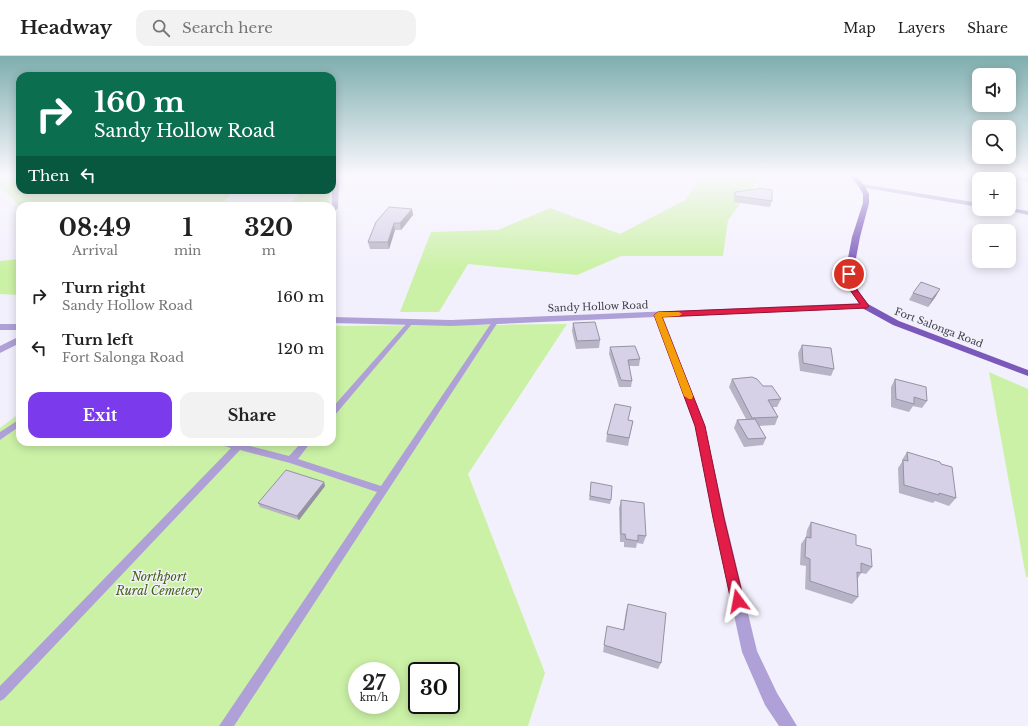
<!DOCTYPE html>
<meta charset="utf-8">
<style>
:root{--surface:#fff;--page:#f2f2f2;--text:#222;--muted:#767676;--line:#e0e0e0;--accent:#7c3aed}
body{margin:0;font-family:"Libre Baskerville",serif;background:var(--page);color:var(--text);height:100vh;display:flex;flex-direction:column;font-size:15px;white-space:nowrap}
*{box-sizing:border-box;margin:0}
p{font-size:13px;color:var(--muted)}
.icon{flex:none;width:22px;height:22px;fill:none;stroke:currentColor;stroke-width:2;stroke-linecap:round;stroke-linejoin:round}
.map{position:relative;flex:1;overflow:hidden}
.drawer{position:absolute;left:16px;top:146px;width:320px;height:244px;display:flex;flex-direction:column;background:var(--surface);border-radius:12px;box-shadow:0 2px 10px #0003}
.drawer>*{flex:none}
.banner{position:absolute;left:16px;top:16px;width:320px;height:122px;border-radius:12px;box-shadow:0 2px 10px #0003;background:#0b6e4f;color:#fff;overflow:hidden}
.controls{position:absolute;left:972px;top:12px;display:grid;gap:8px}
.controls a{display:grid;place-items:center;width:44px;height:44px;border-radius:8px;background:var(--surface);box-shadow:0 2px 10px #0003;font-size:20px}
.speed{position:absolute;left:348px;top:606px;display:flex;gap:8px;font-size:20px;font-weight:700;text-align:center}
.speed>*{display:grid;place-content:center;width:52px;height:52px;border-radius:50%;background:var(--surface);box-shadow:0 2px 10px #0003;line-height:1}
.speed small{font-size:10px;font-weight:400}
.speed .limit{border:2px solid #111;border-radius:6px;background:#fff;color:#111}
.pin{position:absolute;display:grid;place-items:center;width:34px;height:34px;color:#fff;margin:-17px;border:2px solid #fff;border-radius:50%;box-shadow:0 1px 4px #0007}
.me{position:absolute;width:44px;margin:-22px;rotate:347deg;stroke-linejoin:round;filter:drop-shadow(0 0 3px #0008)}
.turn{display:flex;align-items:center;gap:14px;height:84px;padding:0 12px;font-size:18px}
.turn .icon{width:52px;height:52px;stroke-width:2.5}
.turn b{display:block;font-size:28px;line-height:34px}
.then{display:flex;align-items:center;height:38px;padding:0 12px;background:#0003;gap:8px;font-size:15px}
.eta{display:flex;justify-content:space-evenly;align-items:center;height:68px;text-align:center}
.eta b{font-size:24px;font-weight:800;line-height:28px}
.cta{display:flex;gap:8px;margin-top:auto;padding:8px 12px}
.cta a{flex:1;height:46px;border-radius:12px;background:var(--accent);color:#fff;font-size:16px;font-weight:800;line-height:46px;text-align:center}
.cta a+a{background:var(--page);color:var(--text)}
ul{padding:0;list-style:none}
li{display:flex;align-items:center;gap:12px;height:52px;padding:0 12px}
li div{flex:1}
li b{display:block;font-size:15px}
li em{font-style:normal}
header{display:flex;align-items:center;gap:24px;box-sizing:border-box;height:56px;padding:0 20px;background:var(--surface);border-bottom:1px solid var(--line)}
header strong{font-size:19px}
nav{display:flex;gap:22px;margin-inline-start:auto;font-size:14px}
.search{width:280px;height:36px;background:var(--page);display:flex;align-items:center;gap:10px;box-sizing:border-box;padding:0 14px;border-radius:12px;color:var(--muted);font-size:15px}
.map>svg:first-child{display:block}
</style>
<header>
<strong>Headway</strong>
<div class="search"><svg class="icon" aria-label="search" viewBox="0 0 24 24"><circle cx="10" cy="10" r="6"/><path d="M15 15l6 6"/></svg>Search here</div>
<nav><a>Map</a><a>Layers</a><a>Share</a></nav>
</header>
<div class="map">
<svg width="1028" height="670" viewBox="0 0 1028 670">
<rect width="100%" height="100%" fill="#f3f0fd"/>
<g fill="#cbf1a6" fill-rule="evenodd">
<path d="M0 119H20V134H192L231 137 221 150 20 151 0 130Z"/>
<path d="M702 119H762L728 164 723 200H621L577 219 468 208 439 256H400L431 176 498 174 550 152 620 178 685 144Z"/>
<path d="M303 134H330L328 150H288Z"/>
<path d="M20 203V239L0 238V205Z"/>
<path d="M567 268 468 418 545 617 528 670H0V372L20 357V386H332V270ZM357 615H391V649H357ZM417 615H451V649H417Z"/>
<path d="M989 316 1028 333V521H1026Z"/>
</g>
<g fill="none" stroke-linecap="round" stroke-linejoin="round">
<g fill="#afa1d7" fill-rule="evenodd">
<path d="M495 264 498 266 234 670H219L377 436 290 407 240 394 4 643 0 645V630L231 392 218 388 217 386 238 387 289 400 302 386H311L298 403 381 430 492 266Z"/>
<path d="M410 265 412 266 413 267 412 268 335 359 332 360V352L408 266Z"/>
<path d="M20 363V370L0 384V376Z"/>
</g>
<g fill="#afa1d7" fill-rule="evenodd">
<path d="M332 119H335L339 124 338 152 332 158Z"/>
<path d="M862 128 979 147V151L860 131 859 130Z"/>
<path d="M1009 152 1028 155V159L1002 153H1009Z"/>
<path d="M865 247 869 250 868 252 663 261 705 370 725 462 757 595 777 637 797 670H779L765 649 742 596 713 462 695 370 655 261 451 270 332 267V261L451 264Z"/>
<rect x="0" y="268" width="20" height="6"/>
<path d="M20 280V287L0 297V290Z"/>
</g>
<path fill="#7a59ba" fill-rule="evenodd" d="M849 119H855L864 129 869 138V147L860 181 853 218 858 234 868 248 899 265 1028 314V320L893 269 862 252 850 234 845 218 852 181 863 147V138L859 131Z"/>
</g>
<g fill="#b8b4c7">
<path d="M1018 119H1028V126L1019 124Z"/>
<path d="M735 136 772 145 770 151 734 146V142Z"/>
<path d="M412 153 413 159 401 174H395L389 193H370L368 186Z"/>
<path d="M913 237 936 240 928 251 909 244Z"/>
<path d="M573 267 600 284 599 292 576 293 572 275Z"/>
<path d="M802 289 834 313 831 320 800 315 798 297Z"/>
<path d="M610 291 640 303 639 310H629L632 325 631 331H619L609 298Z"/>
<path d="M732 323 763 330 781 343 777 351H773L778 361 775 369 759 370 766 382 763 389 744 391 734 372 737 364 746 363 729 331Z"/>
<path d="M895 323 927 345 922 352 913 350 909 356 891 351V331Z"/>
<path d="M628 364 633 365 628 390 606 386 607 378Z"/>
<path d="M907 396 941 408 956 442 949 450 935 445 933 447 899 437 898 412 902 406V404Z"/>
<path d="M324 426 325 430 299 464 260 451 258 447Z"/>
<path d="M591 426 611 444 610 448 589 444Z"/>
<path d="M621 444 646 480 643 488 637 487 636 492 624 491V486H620L619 452Z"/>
<path d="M811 466 856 489 872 511 866 518 861 517 858 522V541L852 548 805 533 806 510 800 509 801 488 806 481 807 474Z"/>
<path d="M628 548 661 607 658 613 603 596 607 570 623 574 626 555Z"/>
</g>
<g fill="#9692a2">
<path d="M412 153 413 159 401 174 400 167Z"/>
<path d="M394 167 395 174 389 193 388 186Z"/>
<path d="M940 233 936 240 928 251 932 243Z"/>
<path d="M324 426 325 430 299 464 297 460Z"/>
</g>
<g fill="#d6d1e7" stroke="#9692a2">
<path d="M758 132 772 134V145L735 140V136L758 133Z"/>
<path d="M389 151 412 153 400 167H394L388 186H368L376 166Z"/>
<path d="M921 226 940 233 932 243 913 237Z"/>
<path d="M595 266 600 284 577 285 573 267Z"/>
<path d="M802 289 831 292 834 313 803 307Z"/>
<path d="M635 290 640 303 628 304 632 325 621 324 610 291Z"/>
<path d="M752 321 757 323 763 330H772L781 343 768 344 778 361 752 362 732 323Z"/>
<path d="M895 323 926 331 927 345 914 341V348L896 343Z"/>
<path d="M615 348 631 351 628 364 633 365 629 382 607 378Z"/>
<path d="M755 363 766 382 748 383 737 364Z"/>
<path d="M907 396 940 406 941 408 952 411 956 442 939 437V439L904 429 903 404 908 405Z"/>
<path d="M286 414 324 426 297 460 258 447Z"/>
<path d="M591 426 612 430 611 444 590 440Z"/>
<path d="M621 444 644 447 646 480 638 479V485L626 483 625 478H621Z"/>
<path d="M811 466 856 479V489L871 493 872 511 861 507V517L857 516 858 541 810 525V503L805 501 806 481 811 482Z"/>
<path d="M628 548 666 557 661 607 604 589 607 570 624 574Z"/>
</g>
<linearGradient id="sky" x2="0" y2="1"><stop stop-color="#7eaeae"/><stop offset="0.56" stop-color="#faf8fe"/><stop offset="1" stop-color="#faf8fe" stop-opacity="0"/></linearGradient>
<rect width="1028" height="213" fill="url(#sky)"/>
<path fill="#e11d48" stroke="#92132f" d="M849 216 853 218 857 234 869 250 867 252 662 261 705 370 724 462 744 545 742 549 738 551 733 549 731 545 713 462 695 370 654 259 658 256 860 248 850 234 846 218Z"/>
<path fill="#f59e0b" d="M658 256H679L682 258 679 260 662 261 693 340 692 343H689L684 340 654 259Z"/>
<g text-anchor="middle" stroke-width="3" stroke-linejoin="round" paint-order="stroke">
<g font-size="10" fill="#3d3b44" stroke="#f3f0fd">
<text transform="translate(598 250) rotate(-2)" y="4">Sandy Hollow Road</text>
<text transform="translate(939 271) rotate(21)" y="4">Fort Salonga Road</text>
</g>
<g font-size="12" font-style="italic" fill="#40630c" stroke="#f3f0fd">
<text x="159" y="525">Northport<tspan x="159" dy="14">Rural Cemetery</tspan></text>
</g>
</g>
</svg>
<div class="controls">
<a><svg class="icon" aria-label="sound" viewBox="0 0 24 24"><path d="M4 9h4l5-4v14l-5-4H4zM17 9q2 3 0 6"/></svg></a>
<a><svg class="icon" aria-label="search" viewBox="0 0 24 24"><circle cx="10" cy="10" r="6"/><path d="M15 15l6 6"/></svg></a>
<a>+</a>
<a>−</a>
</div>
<div class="speed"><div>27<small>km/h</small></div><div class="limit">30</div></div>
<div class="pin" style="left:849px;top:218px;background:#d93025"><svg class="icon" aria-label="arrive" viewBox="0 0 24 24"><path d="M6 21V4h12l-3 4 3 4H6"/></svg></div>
<svg class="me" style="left:738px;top:545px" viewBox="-20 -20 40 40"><path d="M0-17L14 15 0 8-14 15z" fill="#e11d48" stroke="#fff" stroke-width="4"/></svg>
<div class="banner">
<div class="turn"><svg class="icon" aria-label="right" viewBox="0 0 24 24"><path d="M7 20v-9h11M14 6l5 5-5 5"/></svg><div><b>160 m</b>Sandy Hollow Road</div></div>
<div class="then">Then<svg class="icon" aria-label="left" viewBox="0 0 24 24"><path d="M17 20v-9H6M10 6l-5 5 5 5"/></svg></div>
</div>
<section class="drawer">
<div class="eta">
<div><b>08:49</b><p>Arrival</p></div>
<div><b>1</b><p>min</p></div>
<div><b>320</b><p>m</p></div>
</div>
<ul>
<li><svg class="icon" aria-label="right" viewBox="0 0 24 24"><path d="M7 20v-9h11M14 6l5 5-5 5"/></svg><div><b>Turn right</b><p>Sandy Hollow Road</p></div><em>160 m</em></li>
<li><svg class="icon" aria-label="left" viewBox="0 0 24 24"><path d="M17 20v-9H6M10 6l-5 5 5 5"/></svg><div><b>Turn left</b><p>Fort Salonga Road</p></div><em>120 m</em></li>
</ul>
<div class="cta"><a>Exit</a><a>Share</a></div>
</section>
</div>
